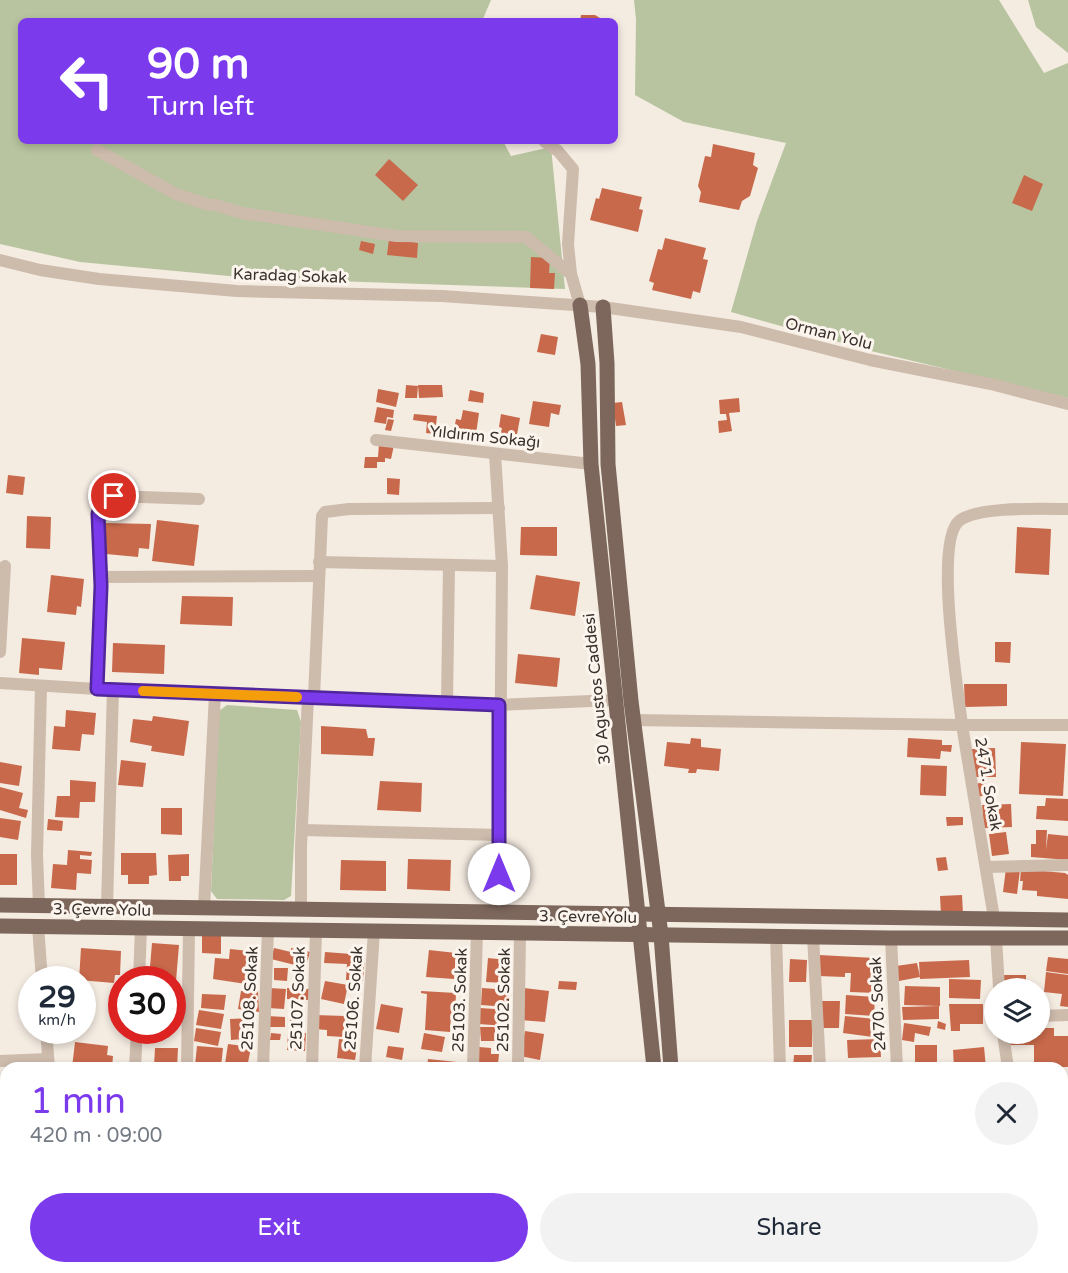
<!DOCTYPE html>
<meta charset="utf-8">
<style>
:root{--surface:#fff;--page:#f2f2f3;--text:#1f2937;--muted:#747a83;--accent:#7c3aed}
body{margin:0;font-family:"Varela Round",sans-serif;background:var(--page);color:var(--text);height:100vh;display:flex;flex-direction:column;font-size:22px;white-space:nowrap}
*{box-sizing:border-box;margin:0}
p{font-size:20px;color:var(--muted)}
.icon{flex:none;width:33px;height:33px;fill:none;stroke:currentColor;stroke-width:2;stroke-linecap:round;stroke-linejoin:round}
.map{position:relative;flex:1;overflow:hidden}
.sheet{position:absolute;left:0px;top:1062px;width:1068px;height:212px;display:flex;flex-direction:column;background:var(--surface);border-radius:18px 18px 0 0;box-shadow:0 3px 9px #0003}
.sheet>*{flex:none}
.banner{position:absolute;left:18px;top:18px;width:600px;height:126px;border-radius:9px;box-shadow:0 3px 9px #0003;background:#7c3aed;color:#fff;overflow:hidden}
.fabs{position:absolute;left:984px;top:978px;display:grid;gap:12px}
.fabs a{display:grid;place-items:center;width:66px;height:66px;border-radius:50%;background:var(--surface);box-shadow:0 3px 9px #0003;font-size:30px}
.speed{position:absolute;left:18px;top:966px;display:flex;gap:12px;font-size:30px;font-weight:700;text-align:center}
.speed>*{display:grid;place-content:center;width:78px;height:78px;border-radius:50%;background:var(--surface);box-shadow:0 3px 9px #0003;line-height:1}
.speed small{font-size:15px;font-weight:400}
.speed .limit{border:9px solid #d22;background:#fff;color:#111}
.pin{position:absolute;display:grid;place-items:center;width:51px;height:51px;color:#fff;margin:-26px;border:3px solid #fff;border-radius:50%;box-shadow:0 2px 6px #0007}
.me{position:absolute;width:66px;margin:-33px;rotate:0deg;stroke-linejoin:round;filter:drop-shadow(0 0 4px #0008)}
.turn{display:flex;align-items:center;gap:21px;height:126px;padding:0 30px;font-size:27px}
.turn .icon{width:78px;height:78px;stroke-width:2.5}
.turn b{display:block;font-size:42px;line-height:51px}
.round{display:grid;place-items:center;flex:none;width:63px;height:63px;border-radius:32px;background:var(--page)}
.summary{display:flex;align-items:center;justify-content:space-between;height:102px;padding:0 30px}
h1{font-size:36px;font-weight:600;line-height:45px;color:var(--accent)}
.action{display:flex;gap:12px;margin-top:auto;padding:12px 30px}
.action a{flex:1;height:69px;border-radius:36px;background:var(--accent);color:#fff;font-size:24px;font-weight:600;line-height:69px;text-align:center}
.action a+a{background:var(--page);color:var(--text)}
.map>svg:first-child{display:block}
</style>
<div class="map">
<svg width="1068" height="1273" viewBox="0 0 1068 1273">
<rect width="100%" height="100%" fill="#f4ebe1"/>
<g fill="#b8c4a0">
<path d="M0 0H491L482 21H21V141H503L511 156 551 147 565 289 250 278 80 262 0 244Z"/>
<path d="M634 0H999L1044 73 1068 63V398L871 351 731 312 757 221 786 143 684 122 635 95 636 19Z"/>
<path d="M1028 0H1068V53L1036 27Z"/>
<path d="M227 705 297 710 301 722 291 896 284 900 217 899 211 891 219 711Z"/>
</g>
<g fill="#c8694b">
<path d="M581 15H595L605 21H580Z"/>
<path d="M713 144 755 153 753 165 758 168 750 196 742 201 739 210 699 202 701 192 698 186 705 156 711 157Z"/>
<path d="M389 159 418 185 403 201 375 175Z"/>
<path d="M1024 175 1043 184 1032 211 1012 203Z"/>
<path d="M602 188 642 197 639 209 643 210 638 232 590 220 596 198 599 199Z"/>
<path d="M665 238 706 248 703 259 708 260 700 293 693 291 691 299 652 290 654 283 649 281 658 249 662 250Z"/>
<path d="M389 239 418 243 417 258 387 255Z"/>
<path d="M361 241 375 244 373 254 359 250Z"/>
<path d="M531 257 550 258 549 273H555L554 289 530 288Z"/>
<path d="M541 334 558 337 555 355 537 352Z"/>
<path d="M406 385 418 386 417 398H405Z"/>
<path d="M418 385H442L443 397 419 398Z"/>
<path d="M378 389 399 393 396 407 376 402Z"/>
<path d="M470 390 484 393 483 403 468 401Z"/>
<path d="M739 398 740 412 729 413 732 431 719 433 718 421 727 420 726 414H720L719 400Z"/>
<path d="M533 401 561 405 559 415 551 413 549 427 529 424Z"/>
<path d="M622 402 626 425 616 426 613 403Z"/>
<path d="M377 407 394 410 393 418 387 417 386 424 374 422Z"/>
<path d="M463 410 479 413 476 434 454 430 456 419 461 420Z"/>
<path d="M414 414 437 416 435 434 426 433 427 422 413 420Z"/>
<path d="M501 414 520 418 516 440 500 437 502 428 499 427Z"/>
<path d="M388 419 394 420 391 431 385 430Z"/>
<path d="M379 444 394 445 391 459 385 458V462H377V468H364L365 457H378Z"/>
<path d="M8 475 25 477 23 495 6 493Z"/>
<path d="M387 478 400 479 399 495 387 494Z"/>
<path d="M27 516 51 517 50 549 26 548Z"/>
<path d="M157 520 199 525 194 566 152 561Z"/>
<path d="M105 523 151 524 149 549 139 548 138 557 106 554Z"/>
<path d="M521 527H557V556L520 555Z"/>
<path d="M1017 527 1051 529 1049 575 1015 573Z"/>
<path d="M51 575 84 579 81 607 77 606 76 615 47 612Z"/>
<path d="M536 575 580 582 575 616 530 609Z"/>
<path d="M182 596 233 597 232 626 180 624Z"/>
<path d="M22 638 65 642 62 670 39 668V675L19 673Z"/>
<path d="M995 642H1011L1010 663 995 662Z"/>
<path d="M113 643 165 645 164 674 112 672Z"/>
<path d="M518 654 560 658 557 687 515 683Z"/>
<path d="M964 684H1007V706L965 707Z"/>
<path d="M66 710 96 713 94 735 82 734 80 751 52 749 54 726 65 727Z"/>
<path d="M153 716 189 721 184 756 151 751 152 746 130 742 133 719 152 721Z"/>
<path d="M321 726 366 729 368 738H375L373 756 321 754Z"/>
<path d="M691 738 701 739V747L721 749 719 771 697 769 696 773H688L689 769 664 766 667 742 690 744Z"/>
<path d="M908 738 942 740V745H952L951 752 941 751 940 759 907 757Z"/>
<path d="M1021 742 1066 744 1063 796 1019 794Z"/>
<path d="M995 748 996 777H973L972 749Z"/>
<path d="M121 760 146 763 143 787 118 785Z"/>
<path d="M0 762 22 766 19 786 0 783Z"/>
<path d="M921 765 947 766 946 796 920 795Z"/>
<path d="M70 780 96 782 95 802H80L79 818 55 817 57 796H70Z"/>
<path d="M380 781 422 783 421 812 377 810Z"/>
<path d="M985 782 987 795 977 797 975 784Z"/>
<path d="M0 787 23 793 19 808 28 810 26 818 0 810Z"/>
<path d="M1046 798 1068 799V821L1036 819 1037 806H1045Z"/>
<path d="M1011 804 1012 827 984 828 982 805Z"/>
<path d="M161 808H182V835L161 834Z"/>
<path d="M946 817H963V825L947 826Z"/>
<path d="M0 818 21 821 18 840 0 837Z"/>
<path d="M48 819 63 821 62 831 47 830Z"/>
<path d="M1036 830H1047L1046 850 1048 834 1068 836V860L1031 857V844H1036Z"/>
<path d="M1006 832 1009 854 992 856 989 834Z"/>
<path d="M68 850 92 852 91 856 80 855V859L92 860 91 874 77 873 76 890 51 888 53 864 67 865Z"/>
<path d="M121 853H156L157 875 149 876V884H128V875H121Z"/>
<rect x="0" y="854" width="17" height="31"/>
<path d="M189 854V876H181V881H169L168 855Z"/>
<path d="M946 857 948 870 938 871 936 858Z"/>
<path d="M408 859 451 860 450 891 407 889Z"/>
<path d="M341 860 386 861V891L340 890Z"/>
<path d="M1006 868 1020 870 1017 894 1003 892Z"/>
<path d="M1021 869 1065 873 1068 875V899L1037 896V891L1022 890 1023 881H1020Z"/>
<path d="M962 895 963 914 941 915 940 896Z"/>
<path d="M202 934H221V954L202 953Z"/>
<path d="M152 943 179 945 176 981 149 979Z"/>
<path d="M81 948 121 951 120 975H115L114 983 79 980Z"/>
<path d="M274 948 291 952V948L310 952 305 970 294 968 295 965 271 959Z"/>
<path d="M230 949 249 951 246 984 213 979 215 958 229 959Z"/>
<path d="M429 950 456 953 454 979 426 977Z"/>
<path d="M325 952 365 955 363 981 346 980 347 964 324 963Z"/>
<path d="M819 955 875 958 874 972 878 973 877 993 850 992 851 973H845V977L818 976Z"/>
<path d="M1048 957 1068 959V974L1046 971Z"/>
<path d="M488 958 507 960 505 983 486 982Z"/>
<path d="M790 959 807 960 806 982H789Z"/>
<path d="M969 960 970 977 920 979 919 962Z"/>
<path d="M917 963 920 977 899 981 896 966Z"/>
<path d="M274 968H288L287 981 274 980Z"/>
<path d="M1046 972 1068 975V1007L1060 1006 1062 994 1044 992Z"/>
<rect x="1003" y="975" width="23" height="13"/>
<path d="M949 979 981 980 980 999 949 998Z"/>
<path d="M325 981 348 985 344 1004 321 999Z"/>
<path d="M559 981 577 982 576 990 558 989Z"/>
<path d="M905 986 940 987V1006L904 1005Z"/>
<path d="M269 988 286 989 284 1009 268 1008Z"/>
<path d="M287 988 310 989 309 1000 287 999Z"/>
<path d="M482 988 509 990 508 1007 481 1005Z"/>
<path d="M524 988 549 991 545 1022 520 1020Z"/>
<path d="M258 990 259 1012 238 1009 241 991Z"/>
<path d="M172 991 182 992 180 1014 172 1013Z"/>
<path d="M421 991 456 993 455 1015H451L450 1032 425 1030 427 994 421 993Z"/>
<path d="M202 994 226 995 224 1010 201 1008Z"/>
<path d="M846 995 875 997 874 1016 845 1014Z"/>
<path d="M821 1001H840L839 1028H820Z"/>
<path d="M381 1004 403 1008 399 1033 376 1029Z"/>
<path d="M949 1004H983V1024H960V1031H951Z"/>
<path d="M939 1006V1019L903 1020 902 1007Z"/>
<path d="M480 1008 509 1010 507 1026 478 1024Z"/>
<path d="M199 1010 224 1014 221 1029 196 1025Z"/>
<path d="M315 1015 345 1016 344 1037 327 1036V1030L314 1029Z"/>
<path d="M267 1016 285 1017V1027H267Z"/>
<path d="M845 1016 875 1019 873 1037 843 1033Z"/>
<path d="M252 1018 253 1030 243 1031V1039L231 1040 230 1019Z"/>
<path d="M290 1019H304L303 1026H290Z"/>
<rect x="789" y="1020" width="23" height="27"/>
<path d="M938 1021 946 1024 945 1030 937 1028Z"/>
<path d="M904 1023 931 1027 929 1036 915 1033 914 1042 902 1040Z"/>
<path d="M480 1027H495V1041H481Z"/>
<path d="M196 1028 221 1032 218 1046 194 1041Z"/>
<path d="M1040 1028H1054V1036H1068V1067H1034V1045H1009V1034H1040Z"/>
<path d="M147 1030H165L163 1038 147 1035Z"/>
<path d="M525 1031 544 1034 540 1060 520 1056Z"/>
<path d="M288 1032 306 1033 305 1051 287 1050Z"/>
<path d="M271 1033 281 1034 280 1040H270Z"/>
<path d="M424 1033 445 1037 442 1052 421 1049Z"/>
<path d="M452 1035 465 1036 464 1043H452Z"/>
<path d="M339 1039 358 1041 355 1060 337 1058Z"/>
<path d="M880 1039 881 1057 848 1058 847 1040Z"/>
<path d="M75 1042 108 1046 107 1055 113 1056 112 1068H72Z"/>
<path d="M228 1044 251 1047 247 1068 225 1064Z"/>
<rect x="915" y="1045" width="22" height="18"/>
<path d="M197 1046 223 1048 221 1067 195 1065Z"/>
<path d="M388 1046 404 1048 402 1060 386 1057Z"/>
<path d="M479 1047 491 1048V1054H499L498 1064 478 1063Z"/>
<path d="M984 1047 986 1068H954L953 1050Z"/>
<path d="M155 1048H178L177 1068 154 1066Z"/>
<path d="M794 1055H812L811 1068H793Z"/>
<path d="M428 1059 457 1062V1068H427Z"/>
<path d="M883 1062V1068H857V1064Z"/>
<path d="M903 1064 937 1065V1068H903Z"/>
<rect x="0" y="1081" width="6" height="22"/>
<rect x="1062" y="1101" width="6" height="26"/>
<rect x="2" y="1112" width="4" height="23"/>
<path d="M1064 1146H1068V1180H1066Z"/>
<rect x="1062" y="1202" width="6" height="22"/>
<path d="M6 1215V1245H0V1216Z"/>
<path d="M1062 1235H1068V1251L1065 1253H1062Z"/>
<path d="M1062 1261H1068V1273H1044V1268H1062Z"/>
<rect x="12" y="1268" width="40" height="5"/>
<rect x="704" y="1268" width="23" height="5"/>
<path d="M750 1268H779L780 1273H750Z"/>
<path d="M861 1268H891V1273H860Z"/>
<path d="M897 1268H916V1273L897 1272Z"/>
<rect x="975" y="1268" width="33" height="5"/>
</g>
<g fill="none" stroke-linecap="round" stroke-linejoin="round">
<g stroke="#cdbbac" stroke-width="12">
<path d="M544 141 558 151 573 169 568 244 571 274"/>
<path d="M97 150 176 194 209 205H216L242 213 396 236 526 237 571 274 580 305"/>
<path d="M0 260 40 270 99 279 237 291 442 296 603 307 741 327 870 360 991 384 1068 404"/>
<path d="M376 440 591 464"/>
<path d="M495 454 502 566 499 912"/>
<path d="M319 562 502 566"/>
<path d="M101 577 319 576"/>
<path d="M0 652 5 566"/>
<path d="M0 683 97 689 499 705 615 700"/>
<path d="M97 689 101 586 98 514 102 503 113 496 199 499"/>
<path d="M314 697 322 516 325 512 349 509 499 508"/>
<path d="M447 703 449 565"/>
<path d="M633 720 962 725C958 690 934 542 959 521 977 506 1044 509 1068 509"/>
<path d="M302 830 499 835"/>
<path d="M987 867 1068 865"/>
<path d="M39 906 37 855 41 686"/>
<path d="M107 907 113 689"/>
<path d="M204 908 215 694"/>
<path d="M301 909V846L308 697"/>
<path d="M994 918 962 725H1068"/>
<path d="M38 926 42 980"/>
<path d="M776 935 780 1068"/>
<path d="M813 936 820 1068"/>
<path d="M891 938 897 1068"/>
<path d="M996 938 999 988"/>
<path d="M139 980 141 927"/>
<path d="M1040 1016 1068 1015"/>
<path d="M46 1030 49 1068"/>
<path d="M1003 1034 1008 1068"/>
<path d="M0 1061 48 1059"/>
<path d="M135 1068 137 1030"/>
<path d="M187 1068 189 928"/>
<path d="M263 1068 268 930"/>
<path d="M312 1068 316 930"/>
<path d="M365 1068 374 931"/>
<path d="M473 1068 477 932"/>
<path d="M518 1068 520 933"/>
<path d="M0 1196H6"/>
<path d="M1062 1196H1068"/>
<path d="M64 1268V1273"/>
<path d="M261 1268 328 1273"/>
<path d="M475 1268V1273"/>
<path d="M796 1268 797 1273"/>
<path d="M849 1268V1273"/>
<path d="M1031 1268V1273"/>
</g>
<g stroke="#7d675c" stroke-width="15">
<path d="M580 305 588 364 591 464 654 1068"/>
<path d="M603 307 607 363 608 464 631 701 661 935 671 1068"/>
<path d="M0 905 1068 920"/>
<path d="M0 926 891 938H1068"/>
<path d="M670 1268V1273"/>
<path d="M686 1268 687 1273"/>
</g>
</g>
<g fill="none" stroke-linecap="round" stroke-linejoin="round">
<g stroke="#51269a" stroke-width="15">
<path id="route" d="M114 496 102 503 98 514 101 586 97 689 499 705V874"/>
</g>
<use href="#route" stroke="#7c3aed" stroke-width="10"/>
<path stroke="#f59e0b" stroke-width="10" d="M143 691 297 697"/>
</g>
<g text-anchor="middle" stroke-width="6" stroke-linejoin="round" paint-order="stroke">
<g font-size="16" fill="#3b302b" stroke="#fbf5ee">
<text transform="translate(290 275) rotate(2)" y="6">Karadag Sokak</text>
<text transform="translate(829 333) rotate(14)" y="6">Orman Yolu</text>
<text transform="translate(485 436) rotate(6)" y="6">Yıldırım Sokağı</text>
<text transform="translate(596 689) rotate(-96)" y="6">30 Agustos Caddesi</text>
<text transform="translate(989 784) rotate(80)" y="6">2471. Sokak</text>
<text transform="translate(102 909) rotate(1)" y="6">3. Çevre Yolu</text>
<text transform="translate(588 916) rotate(1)" y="6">3. Çevre Yolu</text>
<text transform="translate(249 998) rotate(-87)" y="6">25108. Sokak</text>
<text transform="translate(297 998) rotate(-88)" y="6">25107. Sokak</text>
<text transform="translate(353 998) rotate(-86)" y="6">25106. Sokak</text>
<text transform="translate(459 1000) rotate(-88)" y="6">25103. Sokak</text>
<text transform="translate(503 1000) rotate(-89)" y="6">25102. Sokak</text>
<text transform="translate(877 1004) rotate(-93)" y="6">2470. Sokak</text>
</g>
</g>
</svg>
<div class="fabs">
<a><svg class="icon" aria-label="layers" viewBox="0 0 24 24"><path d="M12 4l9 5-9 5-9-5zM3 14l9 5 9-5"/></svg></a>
</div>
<div class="speed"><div>29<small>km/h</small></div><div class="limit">30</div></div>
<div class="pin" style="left:114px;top:496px;background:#d93025"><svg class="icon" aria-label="arrive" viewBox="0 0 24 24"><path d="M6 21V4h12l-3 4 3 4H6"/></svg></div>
<svg class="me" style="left:499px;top:874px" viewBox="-20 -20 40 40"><circle r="19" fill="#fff"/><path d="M0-13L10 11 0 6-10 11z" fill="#7c3aed"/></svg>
<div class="banner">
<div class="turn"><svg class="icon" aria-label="left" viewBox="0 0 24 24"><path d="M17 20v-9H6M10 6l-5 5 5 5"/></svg><div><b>90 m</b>Turn left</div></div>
</div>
<section class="sheet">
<div class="summary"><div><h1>1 min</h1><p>420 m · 09:00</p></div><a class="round"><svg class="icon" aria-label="close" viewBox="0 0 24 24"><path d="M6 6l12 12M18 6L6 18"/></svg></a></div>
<div class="action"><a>Exit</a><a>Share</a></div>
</section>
</div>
